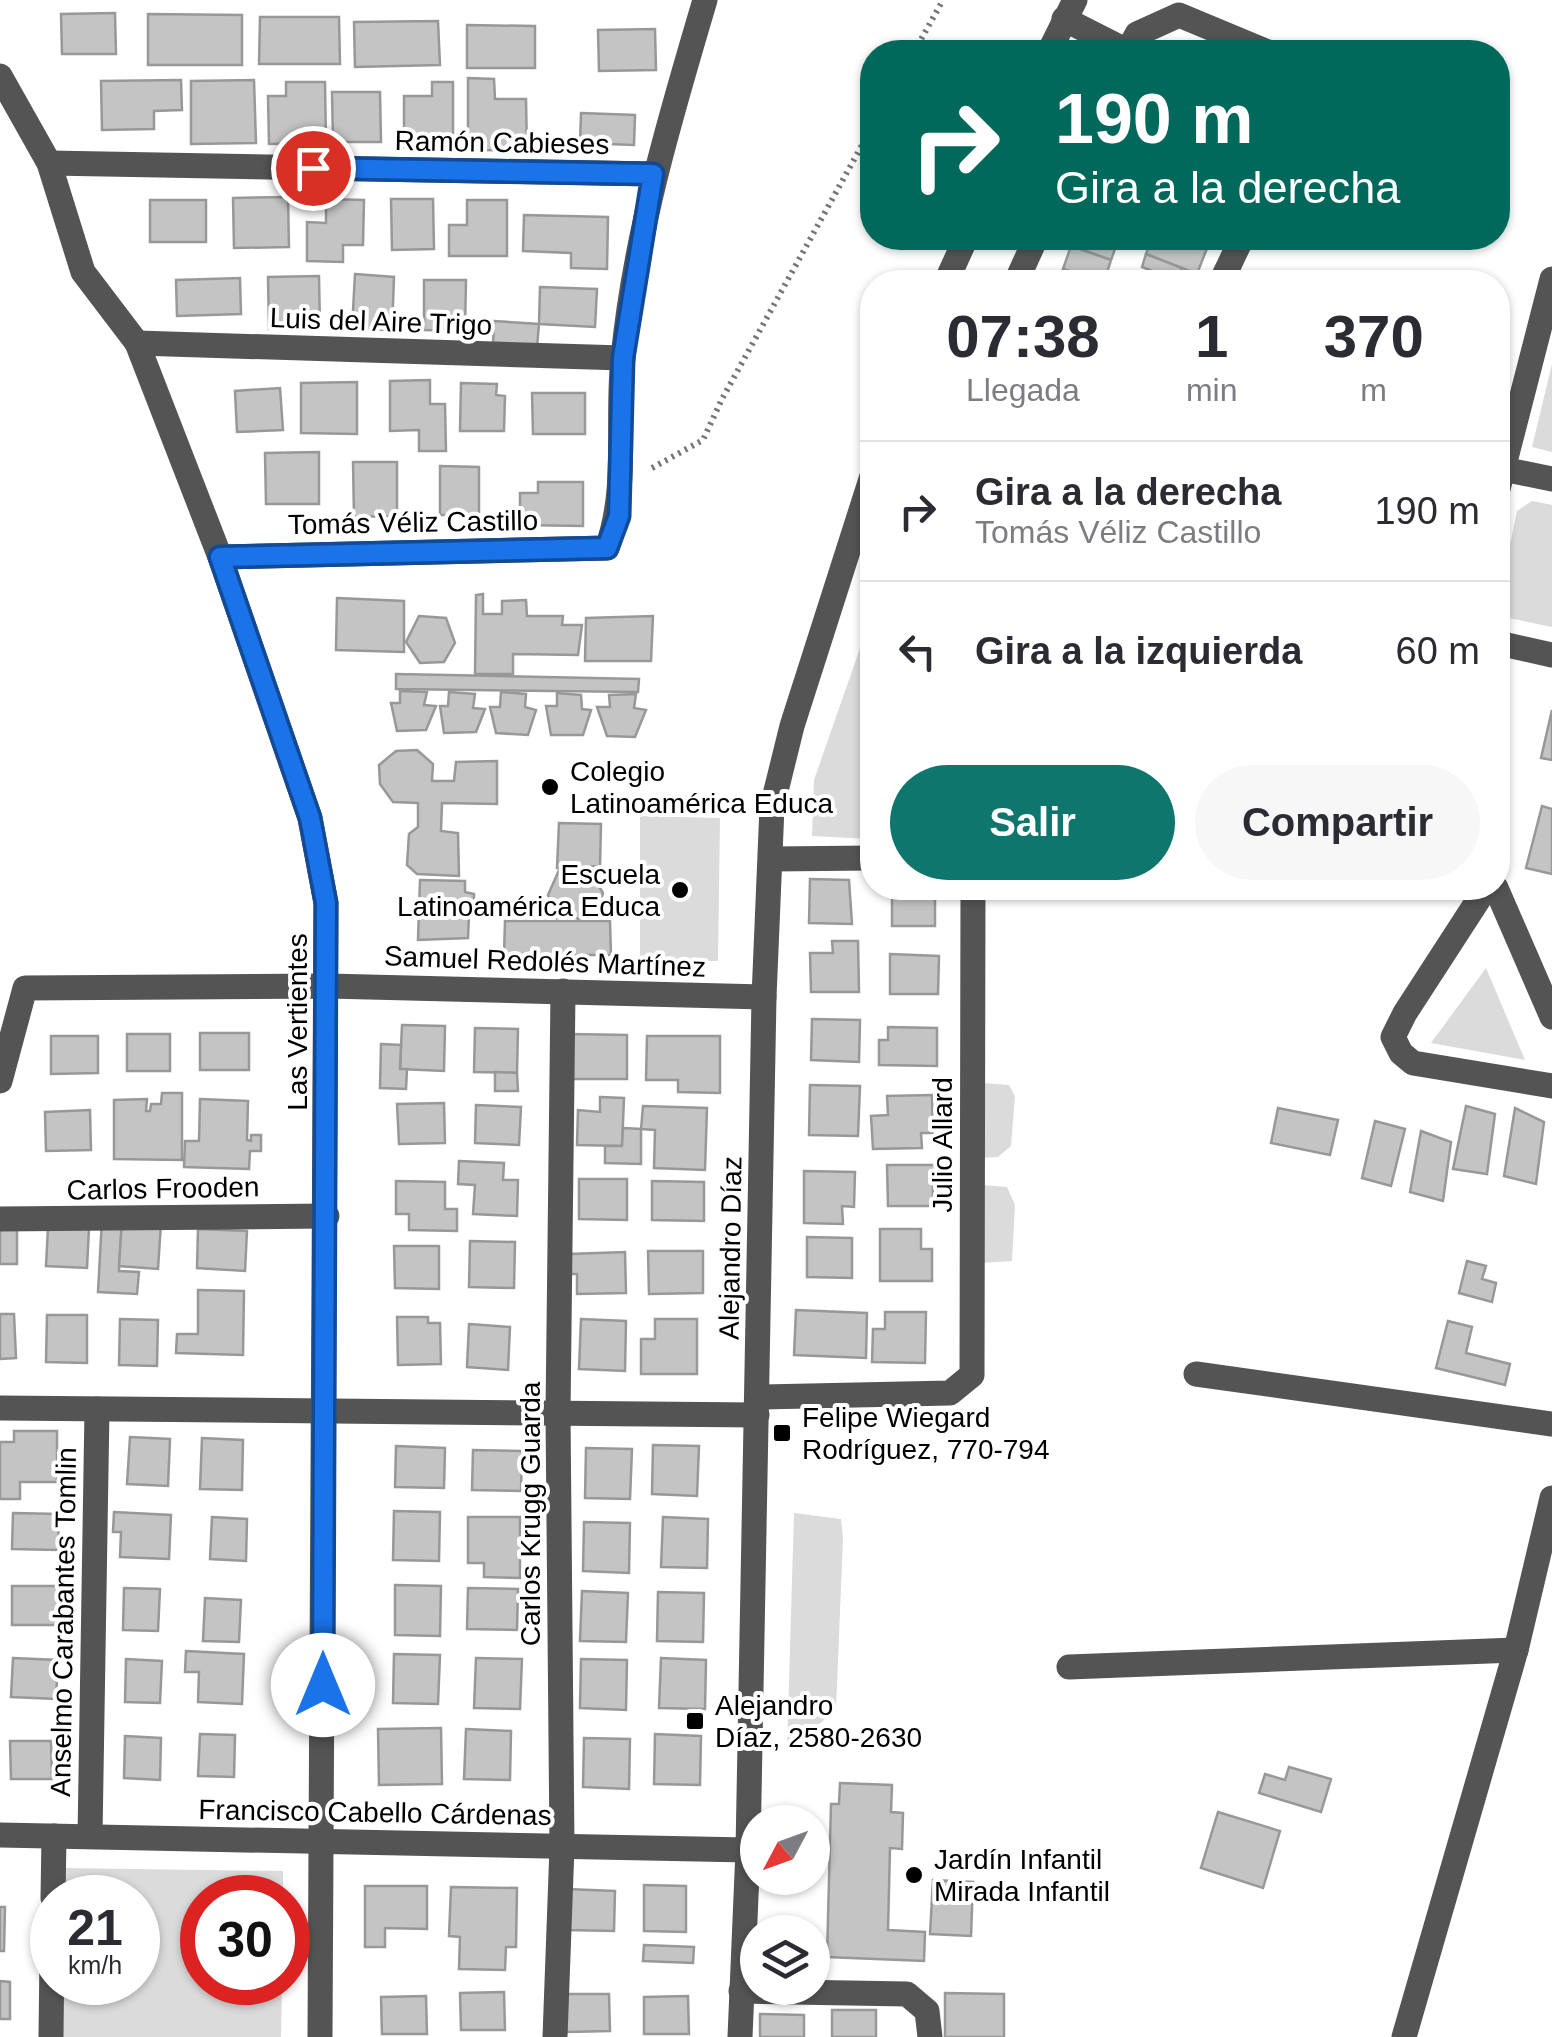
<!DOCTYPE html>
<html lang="es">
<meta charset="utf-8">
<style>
:root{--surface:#fff;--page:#f7f7f7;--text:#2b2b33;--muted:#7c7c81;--line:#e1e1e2;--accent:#0f766e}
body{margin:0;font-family:Arial,sans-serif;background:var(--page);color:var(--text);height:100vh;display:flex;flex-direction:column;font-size:38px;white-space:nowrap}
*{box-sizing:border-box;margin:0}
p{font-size:32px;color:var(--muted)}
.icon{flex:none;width:55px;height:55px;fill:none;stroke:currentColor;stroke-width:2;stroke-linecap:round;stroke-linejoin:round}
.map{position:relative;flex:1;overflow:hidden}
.details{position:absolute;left:860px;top:270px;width:650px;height:630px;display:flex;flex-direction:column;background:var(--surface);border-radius:40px;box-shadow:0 2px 8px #0004}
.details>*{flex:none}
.banner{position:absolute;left:860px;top:40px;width:650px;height:210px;border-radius:40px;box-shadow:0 2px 8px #0004;background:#00695c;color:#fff;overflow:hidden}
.needle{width:65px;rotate:229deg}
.controls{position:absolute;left:740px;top:1805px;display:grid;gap:20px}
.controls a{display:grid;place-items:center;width:90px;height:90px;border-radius:50%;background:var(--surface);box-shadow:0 2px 8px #0004;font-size:50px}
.speed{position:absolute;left:30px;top:1875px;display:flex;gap:20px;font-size:50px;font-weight:700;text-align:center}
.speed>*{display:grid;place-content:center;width:130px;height:130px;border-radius:50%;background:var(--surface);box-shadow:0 2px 8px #0004;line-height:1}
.speed small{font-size:25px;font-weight:400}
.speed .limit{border:15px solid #d22;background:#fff;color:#111}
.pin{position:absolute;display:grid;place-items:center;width:85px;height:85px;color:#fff;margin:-42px;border:5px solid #fff;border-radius:50%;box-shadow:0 2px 10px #0007}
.me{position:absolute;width:110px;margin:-55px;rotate:0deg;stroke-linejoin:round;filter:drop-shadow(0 0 8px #0008)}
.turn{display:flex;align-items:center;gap:35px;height:210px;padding:0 30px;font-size:45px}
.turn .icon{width:130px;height:130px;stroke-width:2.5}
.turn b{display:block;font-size:70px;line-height:85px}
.eta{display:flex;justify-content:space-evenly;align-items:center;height:170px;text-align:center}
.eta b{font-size:60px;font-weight:700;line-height:70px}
.cta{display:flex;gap:20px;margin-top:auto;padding:20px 30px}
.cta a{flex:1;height:115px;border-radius:60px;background:var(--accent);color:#fff;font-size:40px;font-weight:700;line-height:115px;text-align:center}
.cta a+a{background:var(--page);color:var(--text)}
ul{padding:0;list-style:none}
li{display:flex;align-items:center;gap:30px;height:140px;padding:0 30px;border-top:2px solid var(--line)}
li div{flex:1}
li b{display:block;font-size:38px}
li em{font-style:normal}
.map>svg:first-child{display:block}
</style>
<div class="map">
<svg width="1552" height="2037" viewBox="0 0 1552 2037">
<rect width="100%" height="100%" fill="#fff"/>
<g fill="#dbdbdb">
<path d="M1552 364V452L1532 447Z"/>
<path d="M1532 501 1552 505V627L1509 618 1498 604 1517 511Z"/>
<path d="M872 614V839L812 836 814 780Z"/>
<path d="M640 816 720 818 718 961H640Z"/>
<path d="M1486 968 1525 1060 1431 1043Z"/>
<path d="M983 1083 1009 1085 1015 1096 1011 1146 998 1157 982 1158Z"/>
<path d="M982 1185 1007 1187 1015 1205 1012 1261 980 1263Z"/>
<path d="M794 1513 841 1519 843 1538 836 1710 787 1751Z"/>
<path d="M65 1868 283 1871V1897L202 1898V1982L282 1983 281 2037H63L64 1983 138 1982V1898L65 1897Z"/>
</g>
<g fill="#c4c4c4" stroke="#989898" stroke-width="2.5">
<path d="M115 13 116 54H62L61 14Z"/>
<path d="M148 14 242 15V65H148Z"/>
<path d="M260 17H339L340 64H259Z"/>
<path d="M438 21 440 65 355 67 354 22Z"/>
<path d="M467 25 535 26V68H467Z"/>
<path d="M655 29 656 70 599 71 598 30Z"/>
<path d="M468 78 494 79 495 99H526L527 151 482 150V136H468Z"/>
<path d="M181 80 182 110 154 111V129L102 130 101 81Z"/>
<path d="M254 80 256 143 191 144V81Z"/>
<path d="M286 82H325L326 143 269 144 268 96H286Z"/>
<path d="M432 82H453V146L404 147V96H432Z"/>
<path d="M332 92H380L381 142H333Z"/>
<path d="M581 113 635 115 634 145 580 143Z"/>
<path d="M288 197 289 247 234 248 233 198Z"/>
<path d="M326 199 364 200 363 245H343V262L307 261V222L326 223Z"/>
<path d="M391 199H433L434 249 392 250Z"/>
<rect x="150" y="200" width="56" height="42"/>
<path d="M467 200H507V256H449V225H467Z"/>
<path d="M524 215 608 217 607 269 571 268V253L523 251Z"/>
<path d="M1065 238H1119L1111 260 1063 243Z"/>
<path d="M1152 238H1211L1197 274 1146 254Z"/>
<path d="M1071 246 1111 260 1104 282 1063 269Z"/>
<path d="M1146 254 1182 268 1177 281 1142 267Z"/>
<path d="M355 274 394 277 392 330 352 329Z"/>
<path d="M319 276 320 328 269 329 268 277Z"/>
<path d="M240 278 241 314 177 316 176 280Z"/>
<path d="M424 280H466L465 331 424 330Z"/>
<path d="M540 287 597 289 595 327 539 324Z"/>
<path d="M494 321 539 324 537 347 493 345Z"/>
<path d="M430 380V404H445L446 451H419V430L390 431V381Z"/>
<path d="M357 382V434L301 433V383Z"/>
<path d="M461 383 497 384 496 395 505 396 504 431H460Z"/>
<path d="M280 388 283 430 237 432 235 391Z"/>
<path d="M532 393H585V434H533Z"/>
<path d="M319 452V504H266L265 453Z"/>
<path d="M353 462H397V516L354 517Z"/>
<path d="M440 466 479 467V515H440Z"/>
<path d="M538 482H583V526L520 525V493H538Z"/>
<path d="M483 594V614H502V601L526 600 527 616H563L562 625H582L578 655 513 654V674H475L476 595Z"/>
<path d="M337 598 404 601V652L336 650Z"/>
<path d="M419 616 446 618 455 643 444 662 420 663 406 642Z"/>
<path d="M653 616 651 661H585L586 618Z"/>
<path d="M396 674 639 679 638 692 396 689Z"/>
<path d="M400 691 427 692 424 705 436 706 426 730 397 731 391 703H400Z"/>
<path d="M449 692 475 694 473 708 485 709 476 732 444 733 440 706H448Z"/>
<path d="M501 692 526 694 525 707 536 710 528 735 496 733 490 707H500Z"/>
<path d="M557 693 581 695 582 709 591 710 583 735H551L546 706H557Z"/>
<path d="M636 694 634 708 646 710 635 737 607 736 597 707H610L609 695Z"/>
<path d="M1552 710V760L1541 758Z"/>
<path d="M417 750 433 764 432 781H454L456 762 497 761V804L442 803 441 831 458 833 459 876 417 874 407 865 409 834 418 827V803L393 802 380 784 379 765 396 751Z"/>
<path d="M1542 806 1552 809V874L1526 868Z"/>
<path d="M559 823 601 824 600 866 557 868Z"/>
<path d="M559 870 567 879 578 872 594 878 603 893 598 910 589 917 578 919 565 911 557 918 548 895Z"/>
<path d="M810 879 849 880 852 924 809 923Z"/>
<path d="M420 880 465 881V892L474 894V917L469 915 468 938 418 940Z"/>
<rect x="892" y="888" width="43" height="38"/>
<path d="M505 921H610L611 955H504Z"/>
<path d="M832 941H858L859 992H811L810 953H833Z"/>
<path d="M890 954 939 956 938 994H890Z"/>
<path d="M812 1019 860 1020 859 1062 811 1060Z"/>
<path d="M402 1025 445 1026 444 1071 400 1069Z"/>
<path d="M888 1027 937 1028V1066L879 1065V1040H888Z"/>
<path d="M475 1028 518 1029 517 1073 474 1072Z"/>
<rect x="200" y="1033" width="49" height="37"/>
<rect x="127" y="1034" width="43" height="37"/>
<path d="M571 1034 627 1035V1079H571Z"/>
<path d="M51 1036H98V1073L51 1074Z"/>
<path d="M647 1036H720V1093L678 1092V1080H646Z"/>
<path d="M381 1044 401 1045 400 1069H407L406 1089 380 1088Z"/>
<path d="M495 1072 517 1073 518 1091H495Z"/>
<path d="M810 1085 860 1086 858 1136 809 1135Z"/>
<path d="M162 1093H182V1160L114 1159V1100L147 1099 146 1111H150L151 1104H161Z"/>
<path d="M932 1095 933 1133H921L922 1148 873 1149 871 1116 888 1115 887 1096Z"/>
<path d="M600 1097 624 1098 622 1146 577 1145 578 1110 600 1112Z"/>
<path d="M200 1099 248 1101 247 1140 251 1141V1135H261V1151H250L249 1169 184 1167 185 1141H199Z"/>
<path d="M444 1103 445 1143 399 1144 397 1104Z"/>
<path d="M476 1105 521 1107 519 1145 475 1143Z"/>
<path d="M643 1106 707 1108 705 1170 654 1168 655 1130 641 1129Z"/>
<path d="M1466 1106 1495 1114 1487 1174 1453 1169Z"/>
<path d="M1278 1108 1338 1120 1330 1155 1271 1143Z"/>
<path d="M1515 1108 1544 1122 1536 1184 1504 1176Z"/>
<path d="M90 1110 91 1150 46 1151 45 1112Z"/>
<path d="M1375 1121 1405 1129 1391 1186 1362 1178Z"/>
<path d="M623 1128 641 1129V1164L605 1163V1146H622Z"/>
<path d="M1421 1131 1451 1142 1443 1201 1410 1192Z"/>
<path d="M459 1161 504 1163 503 1180H518L517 1216 473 1214 475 1185 458 1184Z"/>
<path d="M887 1165H942V1180H933V1206H888Z"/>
<path d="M804 1171 855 1172 854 1207 842 1206 843 1224 804 1223Z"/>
<path d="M579 1179H627V1220L579 1219Z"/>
<path d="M396 1181 445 1182V1209H457V1231L409 1230V1214H396Z"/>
<path d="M652 1181 704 1182V1221L652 1220Z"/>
<path d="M102 1219 122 1220 119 1271 139 1272 137 1294 98 1292Z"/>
<path d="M122 1220 161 1223 158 1269 119 1266Z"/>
<rect x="0" y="1222" width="17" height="42"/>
<path d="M48 1227 89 1228 87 1268 46 1266Z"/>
<path d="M198 1229 247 1231 245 1271 197 1268Z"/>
<path d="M880 1229H921V1249H932V1281H880Z"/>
<path d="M807 1237 852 1238V1278L807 1277Z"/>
<path d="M470 1241 515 1242 514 1288 469 1287Z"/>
<path d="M394 1246H439V1289L395 1288Z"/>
<path d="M648 1251H703V1293L649 1294Z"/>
<path d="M625 1252 626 1293 577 1294V1274H569V1254Z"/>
<path d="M1467 1261 1486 1266 1482 1279 1496 1283 1492 1302 1459 1293Z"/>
<path d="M198 1290 244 1291 243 1355 176 1353 177 1334H198Z"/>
<path d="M796 1310 867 1313 866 1358 794 1355Z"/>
<path d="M885 1312H926L925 1363 872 1362 873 1329H885Z"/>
<path d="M0 1314H14L16 1358 0 1359Z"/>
<path d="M47 1315H87V1363L46 1362Z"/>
<path d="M397 1317H428V1323H440L441 1364 398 1365Z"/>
<path d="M120 1319 158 1320 157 1366 119 1365Z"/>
<path d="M581 1319 626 1321 625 1371 579 1369Z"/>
<path d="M655 1319H697V1374H641V1339H655Z"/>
<path d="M1448 1321 1472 1327 1466 1353 1510 1364 1505 1385 1436 1368Z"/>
<path d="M469 1324 510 1327 508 1370 467 1367Z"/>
<path d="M14 1431H57V1482H20V1499H0V1442H14Z"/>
<path d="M130 1437 170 1439 168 1486 127 1484Z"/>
<path d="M202 1438 243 1440 242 1490 200 1489Z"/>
<path d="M653 1445 699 1446 697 1496 652 1494Z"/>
<path d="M396 1446 445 1448 444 1488 395 1487Z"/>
<path d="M586 1448 632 1449 630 1499 585 1498Z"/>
<path d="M473 1450 522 1451 521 1491 472 1490Z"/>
<path d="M394 1511 440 1512 439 1561 393 1560Z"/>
<path d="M114 1512 171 1515 169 1559 120 1557 121 1532H113Z"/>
<path d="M13 1513 59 1514 58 1550 12 1549Z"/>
<path d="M212 1517 247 1519 246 1561 210 1559Z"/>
<path d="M468 1517H520V1578L484 1577V1563H468Z"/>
<path d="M663 1517 708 1519 707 1568 661 1567Z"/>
<path d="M584 1522 630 1523 629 1573 583 1571Z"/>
<path d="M395 1585 441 1586 440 1636 395 1635Z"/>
<rect x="12" y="1586" width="46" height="39"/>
<path d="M124 1588 160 1589 158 1631 123 1630Z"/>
<path d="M468 1588 518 1589 517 1630 467 1629Z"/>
<path d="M582 1591 628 1593 626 1642 580 1641Z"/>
<path d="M658 1592 704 1593 703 1642 657 1641Z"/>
<path d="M205 1598 241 1600 239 1642 203 1641Z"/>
<path d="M186 1651 244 1654 242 1704 198 1702 199 1672H185Z"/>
<path d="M394 1654 440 1655 438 1704 393 1703Z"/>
<path d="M13 1658 58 1660 56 1699 11 1697Z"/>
<path d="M476 1658 522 1659 520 1709 474 1708Z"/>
<path d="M661 1658 706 1660 705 1709 659 1708Z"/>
<path d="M126 1659 162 1661 160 1703 125 1702Z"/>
<path d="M581 1659 627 1660 626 1710 580 1708Z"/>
<path d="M441 1728 442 1784 379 1785 378 1729Z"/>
<path d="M466 1729 511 1731 510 1780 464 1779Z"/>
<path d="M200 1734 235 1735 234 1777 198 1776Z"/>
<path d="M655 1734 701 1736 700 1785 654 1784Z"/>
<path d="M125 1736 161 1738 160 1780 124 1778Z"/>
<path d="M584 1738 630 1739 629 1789 583 1787Z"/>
<path d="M10 1741H51L52 1779H11Z"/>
<path d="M1289 1767 1331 1779 1321 1812 1259 1793 1265 1774 1285 1780Z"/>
<path d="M840 1783 892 1785 891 1812 903 1813 902 1849 890 1848 888 1930 925 1932 924 1961 827 1957 831 1804H839Z"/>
<path d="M1218 1812 1280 1831 1263 1888 1201 1868Z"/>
<path d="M933 1880 973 1882 971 1936 930 1934Z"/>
<path d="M644 1885 686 1886V1932L644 1931Z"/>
<path d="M365 1886H427V1929L385 1928V1947H365Z"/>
<path d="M451 1887 517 1888 516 1947H506L505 1970 459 1969 460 1937 449 1936Z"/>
<path d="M566 1889 615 1891 614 1931 565 1930Z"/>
<path d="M0 1907H5L4 1951H0Z"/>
<path d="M644 1945 694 1947 693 1963 643 1961Z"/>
<path d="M0 1981 10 1982V2019H0Z"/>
<path d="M504 1992 505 2030H461L460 1993Z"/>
<path d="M945 1993 1004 1994V2037H945Z"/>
<path d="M565 1994H609L610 2031 566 2032Z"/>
<path d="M426 1996 427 2034H382L381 1997Z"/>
<path d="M688 1996 689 2034H644V1997Z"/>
<rect x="832" y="2010" width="44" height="27"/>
<path d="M760 2014 804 2015V2037H760Z"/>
</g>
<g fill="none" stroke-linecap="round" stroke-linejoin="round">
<g stroke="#767676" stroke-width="6" stroke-dasharray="2.5 5" stroke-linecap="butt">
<path d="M914 52 943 0"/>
<path d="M652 468 703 440 722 399 872 127"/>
</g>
<g stroke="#545454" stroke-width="25">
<path d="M1064 19 1127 51"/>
<path d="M1049 52 1075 0"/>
<path d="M1127 52 1137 34 1179 15 1268 52"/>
<path d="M0 76 49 163 83 272 137 343 220 557 310 818 326 903 320 2037"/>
<path d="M49 163 653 174"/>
<path d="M946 282 966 238"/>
<path d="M1016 282 1036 238"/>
<path d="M1221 282 1242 238"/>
<path d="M137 343 623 358"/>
<path d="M1503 469 1552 479"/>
<path d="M1498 489 1552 279"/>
<path d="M220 557 607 548C629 487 616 422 623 358 635 235 670 118 705 0"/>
<path d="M1498 643 1552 655"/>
<path d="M772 859 872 858"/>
<path d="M1486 888 1405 1013 1393 1037 1401 1053 1413 1063 1552 1086"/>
<path d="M1496 888 1552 1017"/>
<path d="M0 1081 25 988 328 986 764 997"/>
<path d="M0 1219 327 1216"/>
<path d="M1196 1374 1552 1424"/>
<path d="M757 1397 950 1393 972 1375 973 888"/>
<path d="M0 1408 757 1415"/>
<path d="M1069 1667 1516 1650"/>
<path d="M0 1835 748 1850"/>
<path d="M90 1836 97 1409"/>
<path d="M53 1898 54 1836"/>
<path d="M741 1991 907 1994 927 2011 930 2037"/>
<path d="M51 2037 52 1953"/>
<path d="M555 2037 562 1847 558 1413 563 991"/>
<path d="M740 2037 748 1850 764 997 772 807 792 726 872 476"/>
<path d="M1404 2037 1516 1650 1552 1498"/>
</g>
</g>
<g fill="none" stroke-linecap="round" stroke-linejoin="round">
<g stroke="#114b97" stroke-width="25">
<path id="route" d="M313 168 653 174 623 358 619 516 607 548 220 557 310 818 326 903 323 1685"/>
</g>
<use href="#route" stroke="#1a73e8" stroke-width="18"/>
</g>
<g fill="#000" stroke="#fff" stroke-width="4">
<circle cx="550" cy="787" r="10"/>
<circle cx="680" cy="890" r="10"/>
<rect x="772" y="1423" width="20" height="20" rx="5"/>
<rect x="685" y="1711" width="20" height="20" rx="5"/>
<circle cx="914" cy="1875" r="10"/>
</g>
<g text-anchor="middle" stroke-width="8" stroke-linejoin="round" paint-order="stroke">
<g font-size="28" fill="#000" stroke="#fff">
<text transform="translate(502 142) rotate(1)" y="10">Ramón Cabieses</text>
<text transform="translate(381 321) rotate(2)" y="10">Luis del Aire Trigo</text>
<text transform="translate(413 522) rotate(-1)" y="10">Tomás Véliz Castillo</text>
<text transform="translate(545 961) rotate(2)" y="10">Samuel Redolés Martínez</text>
<text transform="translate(297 1022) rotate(-90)" y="10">Las Vertientes</text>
<text transform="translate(942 1145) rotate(-90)" y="10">Julio Allard</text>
<text transform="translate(163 1188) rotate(-1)" y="10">Carlos Frooden</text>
<text transform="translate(730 1248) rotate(-89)" y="10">Alejandro Díaz</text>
<text transform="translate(530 1514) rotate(-90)" y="10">Carlos Krugg Guarda</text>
<text transform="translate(63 1622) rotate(-89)" y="10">Anselmo Carabantes Tomlin</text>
<text transform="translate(375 1812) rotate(1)" y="10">Francisco Cabello Cárdenas</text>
</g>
<g font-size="28" fill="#000" stroke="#fff" text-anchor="start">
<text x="570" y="781">Colegio<tspan x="570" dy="32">Latinoamérica Educa</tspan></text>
<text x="660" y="884" text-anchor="end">Escuela<tspan x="660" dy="32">Latinoamérica Educa</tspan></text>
<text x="802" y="1427">Felipe Wiegard<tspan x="802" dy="32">Rodríguez, 770-794</tspan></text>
<text x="715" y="1715">Alejandro<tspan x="715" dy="32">Díaz, 2580-2630</tspan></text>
<text x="934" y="1869">Jardín Infantil<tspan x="934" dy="32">Mirada Infantil</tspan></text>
</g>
</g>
</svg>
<div class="controls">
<a><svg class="needle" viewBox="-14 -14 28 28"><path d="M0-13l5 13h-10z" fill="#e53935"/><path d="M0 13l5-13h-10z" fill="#7c7c81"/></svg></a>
<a><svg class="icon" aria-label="layers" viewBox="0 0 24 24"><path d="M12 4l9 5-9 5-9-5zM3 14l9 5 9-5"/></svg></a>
</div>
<div class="speed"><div>21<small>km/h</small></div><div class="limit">30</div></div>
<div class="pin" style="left:313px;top:168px;background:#d93025"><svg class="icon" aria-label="arrive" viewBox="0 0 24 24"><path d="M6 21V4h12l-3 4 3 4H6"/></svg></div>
<svg class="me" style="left:323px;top:1685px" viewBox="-20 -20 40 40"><circle r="19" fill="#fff"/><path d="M0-13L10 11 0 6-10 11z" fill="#1a73e8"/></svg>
<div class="banner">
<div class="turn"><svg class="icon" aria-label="right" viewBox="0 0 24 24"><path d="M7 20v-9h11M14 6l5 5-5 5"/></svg><div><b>190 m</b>Gira a la derecha</div></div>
</div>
<section class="details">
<div class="eta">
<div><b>07:38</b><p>Llegada</p></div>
<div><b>1</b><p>min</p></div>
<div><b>370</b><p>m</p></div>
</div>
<ul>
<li><svg class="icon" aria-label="right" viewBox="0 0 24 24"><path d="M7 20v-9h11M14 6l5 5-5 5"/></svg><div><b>Gira a la derecha</b><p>Tomás Véliz Castillo</p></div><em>190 m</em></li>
<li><svg class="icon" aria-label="left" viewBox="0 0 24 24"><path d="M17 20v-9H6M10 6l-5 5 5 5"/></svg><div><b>Gira a la izquierda</b></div><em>60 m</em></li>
</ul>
<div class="cta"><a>Salir</a><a>Compartir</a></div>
</section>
</div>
